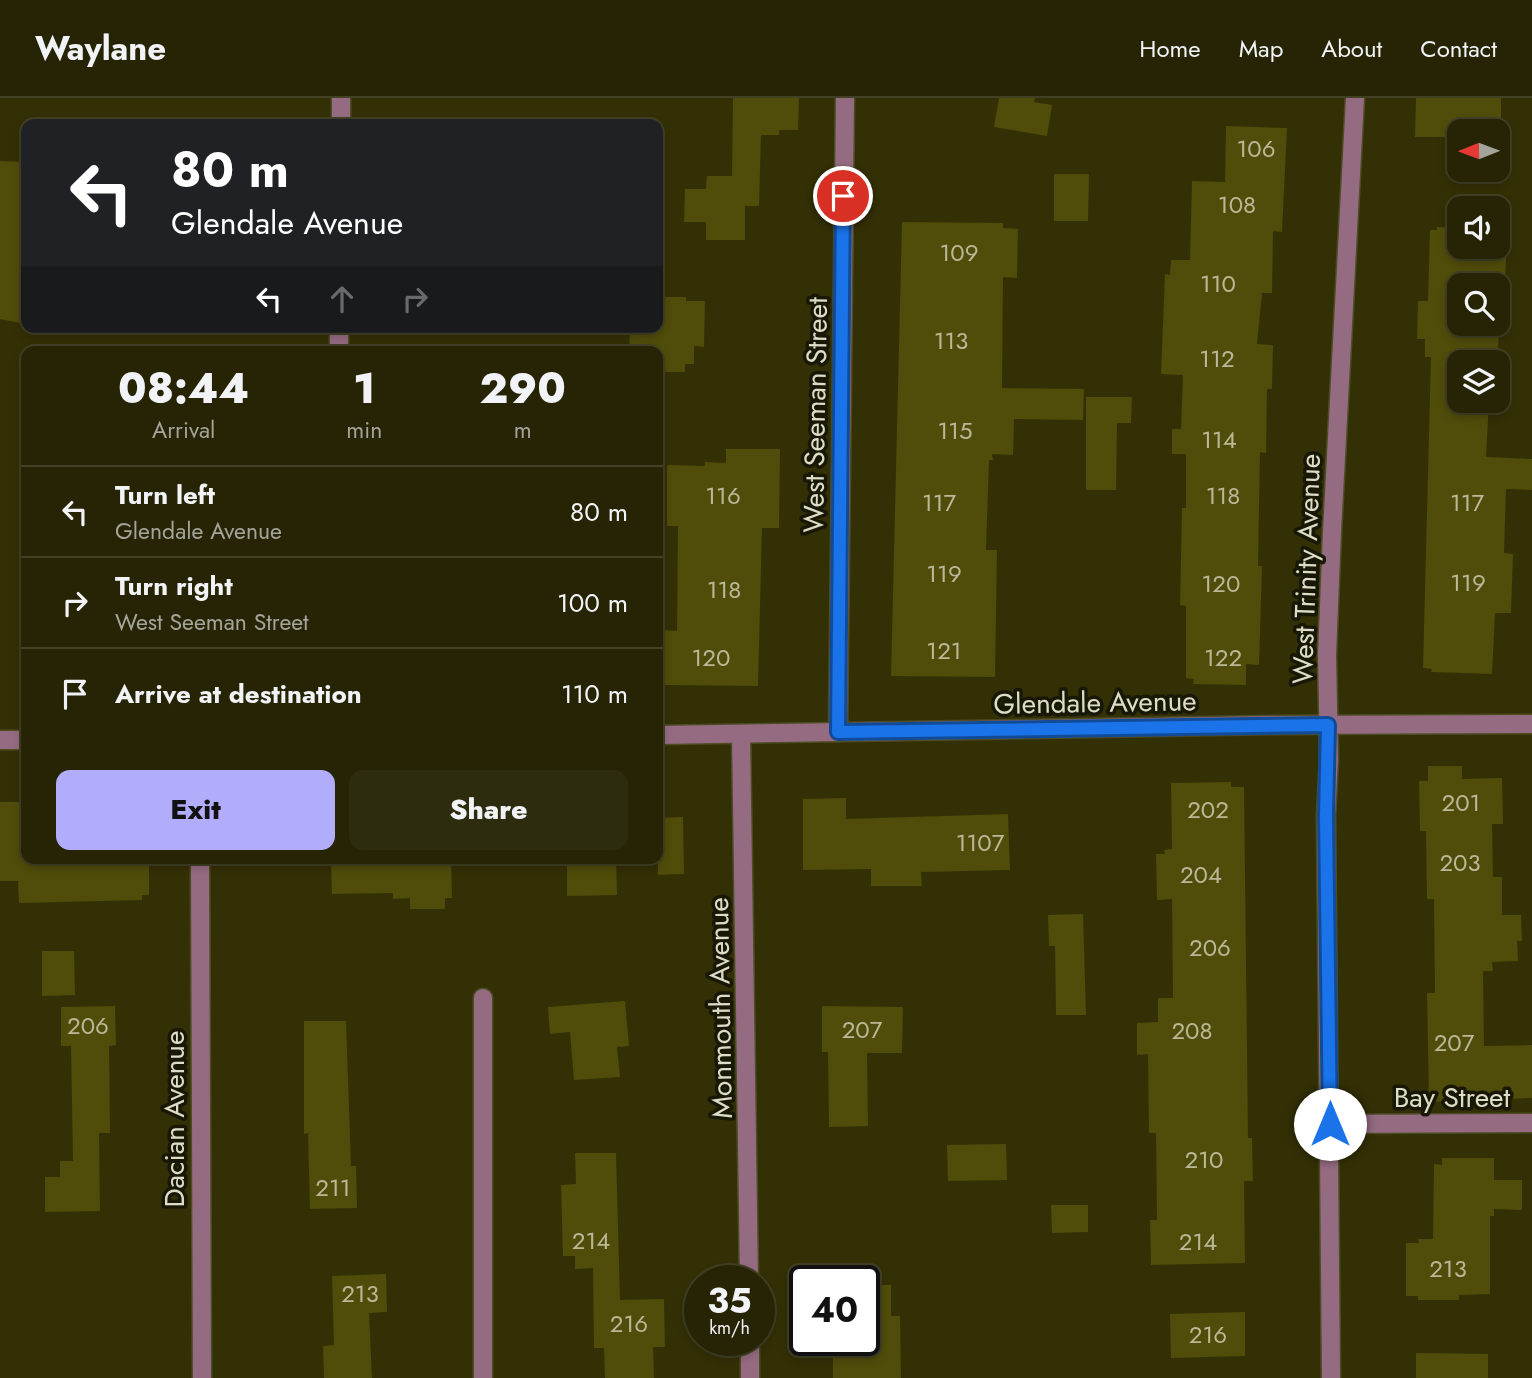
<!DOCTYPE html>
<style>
:root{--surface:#262404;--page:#2e2c0e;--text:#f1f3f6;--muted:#a4a49a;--line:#424126;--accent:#b1adfa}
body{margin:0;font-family:Jost,sans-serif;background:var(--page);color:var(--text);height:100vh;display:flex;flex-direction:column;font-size:26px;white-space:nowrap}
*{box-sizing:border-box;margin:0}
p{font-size:23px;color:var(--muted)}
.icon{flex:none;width:38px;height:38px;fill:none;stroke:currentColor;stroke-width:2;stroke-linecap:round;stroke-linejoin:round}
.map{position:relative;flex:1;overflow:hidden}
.panel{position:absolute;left:21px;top:248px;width:642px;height:518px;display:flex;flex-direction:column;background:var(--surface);border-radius:14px;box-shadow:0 4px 10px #0003,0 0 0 2px var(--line)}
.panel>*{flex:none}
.guide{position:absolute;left:21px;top:21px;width:642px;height:214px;border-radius:14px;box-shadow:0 4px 10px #0003,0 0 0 2px var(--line);background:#202124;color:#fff;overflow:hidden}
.needle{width:46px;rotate:269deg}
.tools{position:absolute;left:1447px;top:21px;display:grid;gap:14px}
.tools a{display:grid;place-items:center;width:63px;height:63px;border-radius:14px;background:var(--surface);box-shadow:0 4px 10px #0003,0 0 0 2px var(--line);font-size:35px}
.speed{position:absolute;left:684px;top:1167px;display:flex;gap:14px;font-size:35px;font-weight:700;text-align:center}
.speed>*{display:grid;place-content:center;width:91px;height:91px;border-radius:50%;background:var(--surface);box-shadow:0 4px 10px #0003,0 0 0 2px var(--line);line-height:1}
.speed small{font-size:18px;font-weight:400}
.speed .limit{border:4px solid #111;border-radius:10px;background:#fff;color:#111}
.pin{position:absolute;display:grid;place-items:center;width:60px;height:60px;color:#fff;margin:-30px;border:4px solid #fff;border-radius:50%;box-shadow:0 2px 7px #0007}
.me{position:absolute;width:77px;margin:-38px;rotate:0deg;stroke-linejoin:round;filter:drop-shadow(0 0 5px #0008)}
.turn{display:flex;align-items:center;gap:24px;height:147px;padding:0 35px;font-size:32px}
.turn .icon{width:91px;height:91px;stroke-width:2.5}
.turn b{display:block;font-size:49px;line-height:60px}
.lanes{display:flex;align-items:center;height:66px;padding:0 35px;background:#0003;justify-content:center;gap:35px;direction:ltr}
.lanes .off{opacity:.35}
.eta{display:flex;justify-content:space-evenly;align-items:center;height:119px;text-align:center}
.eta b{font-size:42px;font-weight:800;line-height:49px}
.button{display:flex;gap:14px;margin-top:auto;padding:14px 35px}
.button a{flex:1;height:80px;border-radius:14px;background:var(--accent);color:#111;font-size:28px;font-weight:800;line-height:80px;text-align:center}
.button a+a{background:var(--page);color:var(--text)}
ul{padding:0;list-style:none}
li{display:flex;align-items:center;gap:21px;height:91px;padding:0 35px;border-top:2px solid var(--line)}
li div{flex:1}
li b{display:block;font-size:26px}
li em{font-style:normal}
header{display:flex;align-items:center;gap:42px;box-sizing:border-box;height:98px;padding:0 35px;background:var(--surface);border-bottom:2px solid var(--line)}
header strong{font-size:33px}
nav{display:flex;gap:38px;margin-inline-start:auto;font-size:24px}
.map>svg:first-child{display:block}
</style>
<header>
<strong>Waylane</strong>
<nav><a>Home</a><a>Map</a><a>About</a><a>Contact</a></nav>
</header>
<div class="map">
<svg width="1532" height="1280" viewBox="0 0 1532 1280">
<rect width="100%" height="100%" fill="#333006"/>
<g fill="#504c0a" fill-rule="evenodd">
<path d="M733 0H799L798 32H779V37H761L759 108H745V142H706V124H684L685 91H706L707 78H732Z"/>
<path d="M999 0H1035L1034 4 1052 7 1047 38 994 29Z"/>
<path d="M1416 0H1501V25L1486 24V33H1460V39H1415Z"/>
<path d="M1226 28 1287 30 1282 134 1273 133 1272 195H1262L1257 246 1273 247 1272 291H1267L1266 355 1260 354 1258 468H1262L1259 567 1246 566V587L1193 586 1194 581 1186 580V508L1180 507 1182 410H1186V356H1172V331H1181L1183 277 1161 276 1165 176 1170 177 1171 162H1190L1192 83 1225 84Z"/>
<path d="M0 63 26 64V226L0 221Z"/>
<path d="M1054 76H1089L1088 123H1054Z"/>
<path d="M902 124 1003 125V130L1018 131 1017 180 1003 179 1002 290 1084 291 1083 322 1014 321 1013 357 992 356 993 362H989L986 452H997L995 579 891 578Z"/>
<path d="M1437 129 1460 130V149H1498V140L1507 141 1505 182H1501L1498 255H1492L1490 264H1460V303H1489L1486 359 1532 361V392L1506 391 1504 455 1513 456 1511 515H1495L1492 576 1431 574 1432 571 1423 570 1431 259H1425V241H1417L1418 203H1428L1430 132H1437ZM1460 187H1498V226H1460Z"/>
<path d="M658 199H686V203H705L704 249 694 248V266H685V274H658V254H629L630 229H658Z"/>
<path d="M1086 299H1132L1131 325H1117L1116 392H1086Z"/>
<path d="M726 351H780L779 430H762L758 588 663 587 664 532 677 533 678 428H667V367L705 368V364L726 365Z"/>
<path d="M1428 668H1462V681L1502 680 1503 726H1492L1493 779H1502V817H1521L1522 843H1517L1518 863 1492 864 1493 873H1483L1484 948 1532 947V1000L1429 1004 1427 895H1435L1434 801H1427L1426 733H1420L1419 683H1428Z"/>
<path d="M1231 684V689H1244L1248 1040H1252L1253 1083H1244L1245 1165 1151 1167 1150 1122H1157L1156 1035H1149L1148 956 1137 957V925L1158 924V900H1173L1172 801 1157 802 1156 756H1165L1164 752 1172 751 1171 685Z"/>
<path d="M846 700V721L1008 716 1010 772 921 774 922 788H871V771L803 772V701Z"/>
<path d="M0 704H26V761H149V797H142V802L19 805 18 783H0Z"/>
<path d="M683 719 684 776 658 777V720Z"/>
<path d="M331 761H451L452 800H445V811H410V800L393 801V795L332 796Z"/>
<path d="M567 761H616L617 797 567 798Z"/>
<path d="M1083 816 1086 917H1056L1055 848H1049L1048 817Z"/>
<path d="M42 853H74L75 897 42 898Z"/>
<path d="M625 903 629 948 617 949 620 979 574 982 570 934 550 936 548 909Z"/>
<path d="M115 908 116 947 109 948 110 1035H99L100 1113 45 1114V1079H60V1063H73L71 948H61V909Z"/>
<path d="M822 908 903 909 902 955H867L868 1028 829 1029 828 954H822Z"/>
<path d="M304 923H346L351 1068H356L357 1110 310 1111 308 1035 304 1036Z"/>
<path d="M1006 1046 1007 1082 948 1083 947 1047Z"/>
<path d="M575 1055H616L620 1202 664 1201 665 1249H653L654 1280H605L604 1250H594L593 1170 575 1171V1158H563L561 1087 576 1086Z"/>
<path d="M1442 1060H1494V1082H1522V1112L1494 1111V1118H1490V1196L1459 1197V1202H1418V1198H1406V1145H1419L1418 1141H1433L1434 1066 1442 1067Z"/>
<path d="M1051 1107H1088V1134L1052 1135Z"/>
<path d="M386 1176 387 1214 369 1215 372 1280H324L323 1248 334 1247 332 1178Z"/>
<path d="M864 1187H891V1218H900L901 1280H833V1242H864Z"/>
<path d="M1245 1214V1258L1171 1260 1170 1216Z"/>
<path d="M1416 1255 1488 1256V1280H1416Z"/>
</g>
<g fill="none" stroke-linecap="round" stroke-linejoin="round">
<g stroke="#4e4c25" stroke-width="21">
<g id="minor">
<path d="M341 26V0"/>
<path d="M339 254V229"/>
<path d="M838 634 845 0"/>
<path d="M741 636 749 1183"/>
<path d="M658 637 1273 627 1532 626"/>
<path d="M0 642H26"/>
<path d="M200 761 202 1280"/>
<path d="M483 900V1280"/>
<path d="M1330 1026 1532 1025"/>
<path d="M750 1242V1280"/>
<path d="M1331 1280 1326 718 1329 661 1327 557 1332 434 1355 0"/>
</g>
</g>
<use href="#minor" stroke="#956b81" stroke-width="18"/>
</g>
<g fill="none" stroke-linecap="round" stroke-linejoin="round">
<g stroke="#114b97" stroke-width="18">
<path id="route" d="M843 98 838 634 1328 627 1326 718 1330 1026"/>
</g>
<use href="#route" stroke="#1a73e8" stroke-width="12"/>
</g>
<g text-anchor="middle" stroke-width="7" stroke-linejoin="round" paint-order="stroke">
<g font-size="24" fill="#bab897">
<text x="1256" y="59">106</text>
<text x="1237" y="115">108</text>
<text x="959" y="163">109</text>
<text x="1218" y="194">110</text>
<text x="951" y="251">113</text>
<text x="1217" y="269">112</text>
<text x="955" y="341">115</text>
<text x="1219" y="350">114</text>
<text x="723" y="406">116</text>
<text x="1223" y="406">118</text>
<text x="939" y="413">117</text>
<text x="1467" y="413">117</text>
<text x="944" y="484">119</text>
<text x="1468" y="493">119</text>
<text x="1221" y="494">120</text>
<text x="724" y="500">118</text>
<text x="944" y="561">121</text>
<text x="711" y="568">120</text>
<text x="1223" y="568">122</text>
<text x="1461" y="713">201</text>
<text x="1208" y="720">202</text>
<text x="980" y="753">1107</text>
<text x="1460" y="773">203</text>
<text x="1201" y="785">204</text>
<text x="1210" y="858">206</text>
<text x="88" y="936">206</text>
<text x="862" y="940">207</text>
<text x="1192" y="941">208</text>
<text x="1454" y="953">207</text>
<text x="1204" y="1070">210</text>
<text x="333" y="1098">211</text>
<text x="591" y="1151">214</text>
<text x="1198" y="1152">214</text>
<text x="1448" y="1179">213</text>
<text x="360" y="1204">213</text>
<text x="629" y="1234">216</text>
<text x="1208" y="1245">216</text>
</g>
<g font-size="28" fill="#dddcc6" stroke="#191807">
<text transform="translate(815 317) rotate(-89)" y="10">West Seeman Street</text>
<text transform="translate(1306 471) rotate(-88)" y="10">West Trinity Avenue</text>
<text transform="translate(1095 604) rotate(-1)" y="10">Glendale Avenue</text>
<text transform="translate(720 910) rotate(-91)" y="10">Monmouth Avenue</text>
<text x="1452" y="1009">Bay Street</text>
<text transform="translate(174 1021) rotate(-90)" y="10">Dacian Avenue</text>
</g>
</g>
</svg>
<div class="tools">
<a><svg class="needle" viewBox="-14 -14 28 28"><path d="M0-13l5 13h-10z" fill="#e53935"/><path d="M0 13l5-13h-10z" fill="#a4a49a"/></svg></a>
<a><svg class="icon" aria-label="sound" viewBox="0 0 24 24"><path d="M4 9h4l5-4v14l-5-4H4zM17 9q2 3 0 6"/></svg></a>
<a><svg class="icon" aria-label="search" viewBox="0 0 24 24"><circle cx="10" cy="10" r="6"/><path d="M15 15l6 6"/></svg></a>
<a><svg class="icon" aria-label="layers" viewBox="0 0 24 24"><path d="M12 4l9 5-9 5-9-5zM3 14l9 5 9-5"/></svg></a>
</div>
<div class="speed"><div>35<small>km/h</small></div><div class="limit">40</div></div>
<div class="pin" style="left:843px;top:98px;background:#d93025"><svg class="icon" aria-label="arrive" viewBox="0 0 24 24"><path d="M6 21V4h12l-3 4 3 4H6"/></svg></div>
<svg class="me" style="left:1330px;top:1026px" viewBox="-20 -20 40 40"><circle r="19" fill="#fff"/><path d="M0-13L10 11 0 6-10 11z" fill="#1a73e8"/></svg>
<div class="guide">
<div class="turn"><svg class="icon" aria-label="left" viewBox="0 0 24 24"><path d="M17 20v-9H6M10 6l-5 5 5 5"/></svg><div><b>80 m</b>Glendale Avenue</div></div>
<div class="lanes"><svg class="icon" aria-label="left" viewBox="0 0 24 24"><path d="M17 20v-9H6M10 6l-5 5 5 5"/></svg><svg class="icon off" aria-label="ahead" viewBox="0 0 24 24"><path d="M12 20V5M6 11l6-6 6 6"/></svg><svg class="icon off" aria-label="right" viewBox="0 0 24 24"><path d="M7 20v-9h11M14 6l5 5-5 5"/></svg></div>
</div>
<section class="panel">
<div class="eta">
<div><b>08:44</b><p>Arrival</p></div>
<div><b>1</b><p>min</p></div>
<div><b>290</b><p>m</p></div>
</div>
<ul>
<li><svg class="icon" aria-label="left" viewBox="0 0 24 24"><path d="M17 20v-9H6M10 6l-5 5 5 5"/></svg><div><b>Turn left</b><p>Glendale Avenue</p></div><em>80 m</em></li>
<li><svg class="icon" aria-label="right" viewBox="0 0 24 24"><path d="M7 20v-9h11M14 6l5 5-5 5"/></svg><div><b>Turn right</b><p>West Seeman Street</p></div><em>100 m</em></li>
<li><svg class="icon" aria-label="arrive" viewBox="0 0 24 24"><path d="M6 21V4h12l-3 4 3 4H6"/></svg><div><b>Arrive at destination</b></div><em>110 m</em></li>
</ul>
<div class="button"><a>Exit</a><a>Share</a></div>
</section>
</div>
